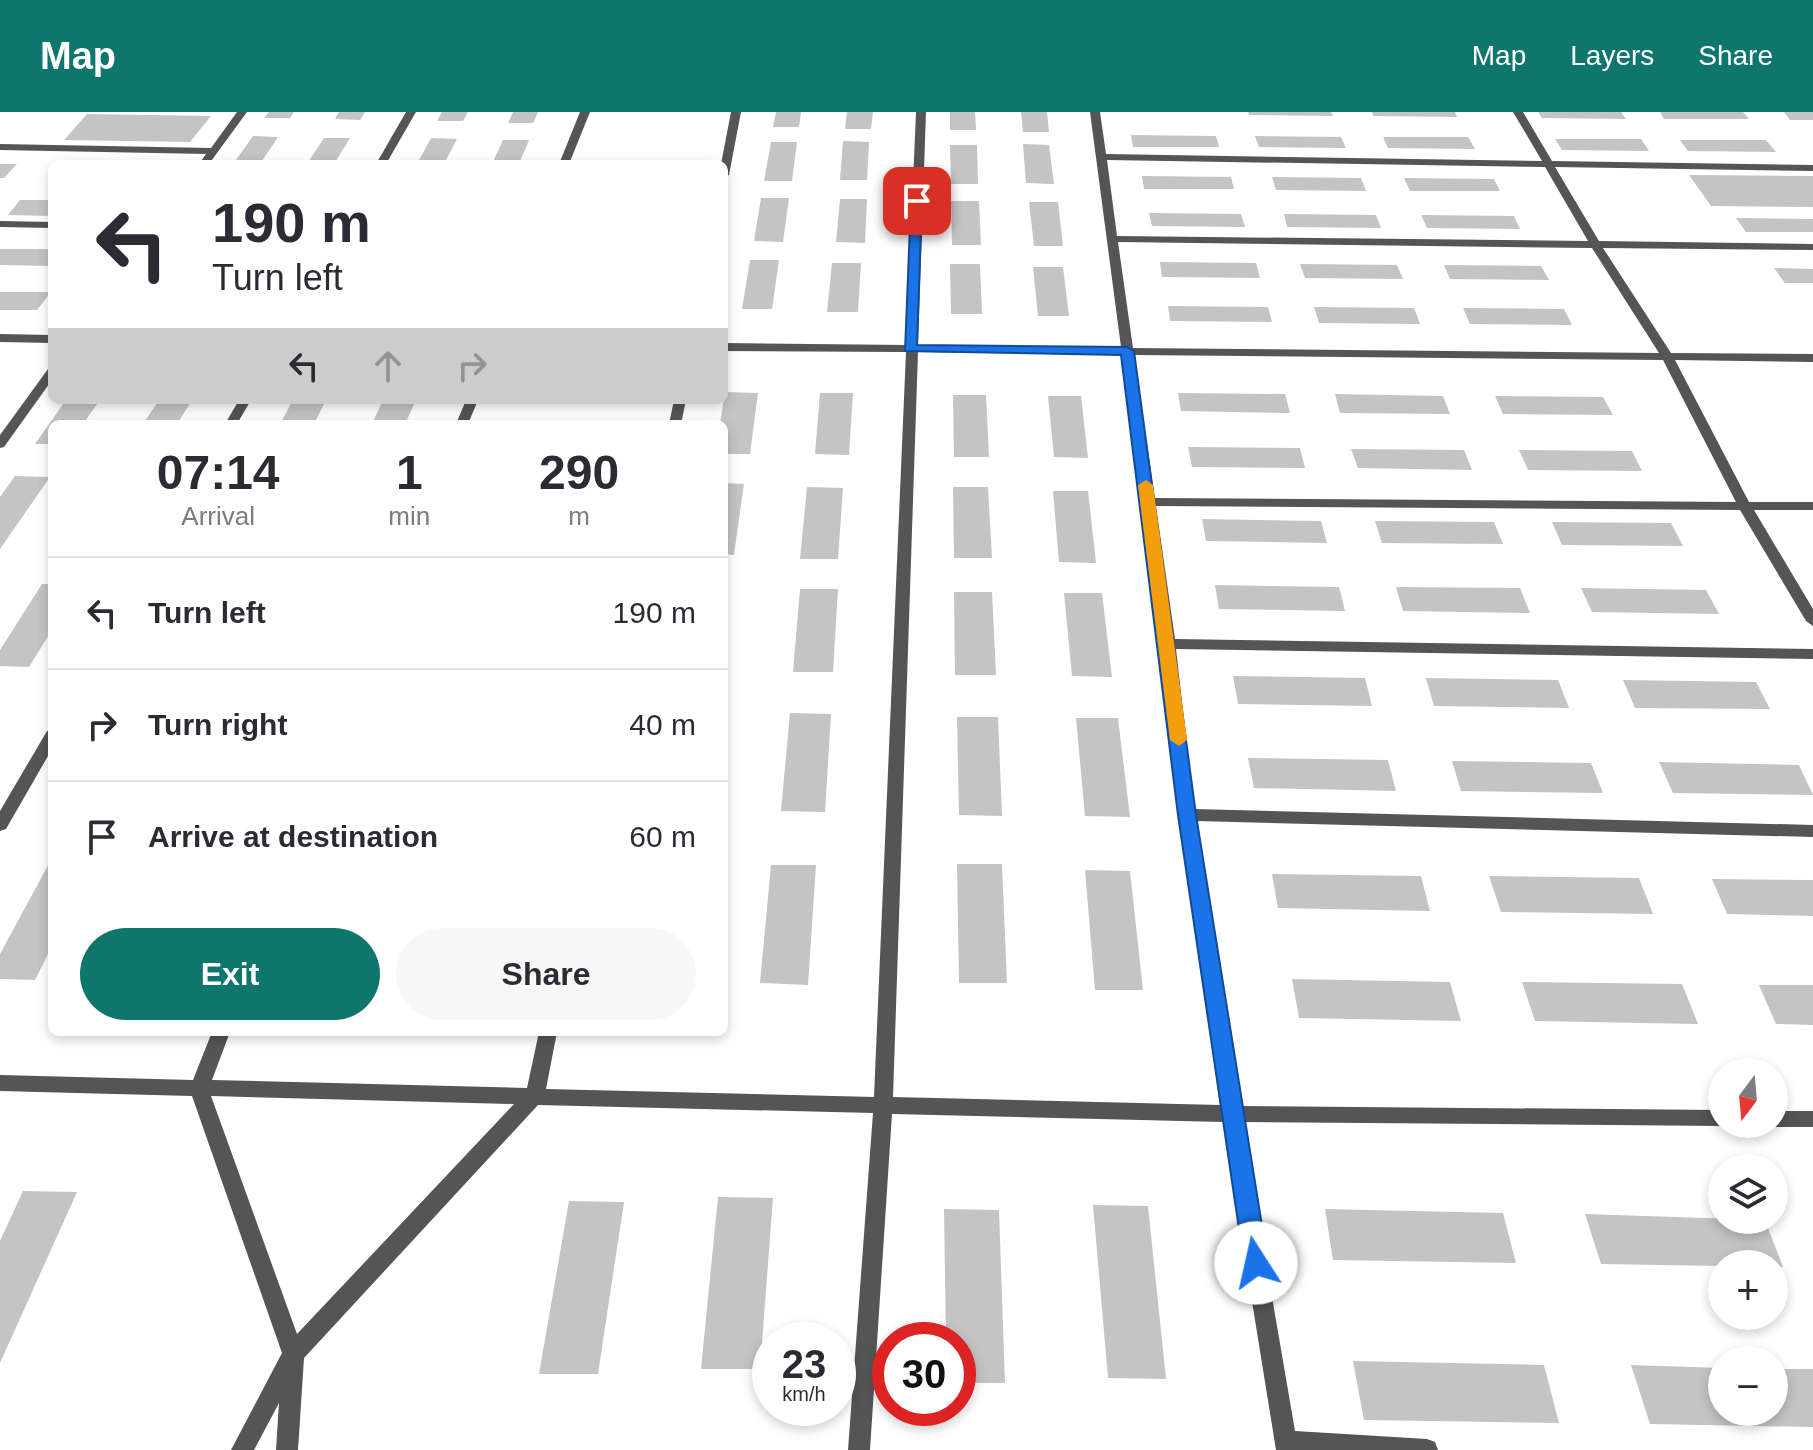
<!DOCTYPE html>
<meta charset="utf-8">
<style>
:root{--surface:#fff;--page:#f7f7f7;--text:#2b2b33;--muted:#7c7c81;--line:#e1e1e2;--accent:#0f766e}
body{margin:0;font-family:Arial,sans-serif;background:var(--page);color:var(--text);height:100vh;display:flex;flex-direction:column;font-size:30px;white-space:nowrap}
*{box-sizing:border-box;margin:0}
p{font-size:26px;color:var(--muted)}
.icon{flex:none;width:44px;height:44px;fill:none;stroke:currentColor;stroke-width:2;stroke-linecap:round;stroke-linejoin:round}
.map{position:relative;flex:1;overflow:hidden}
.details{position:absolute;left:48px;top:308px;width:680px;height:616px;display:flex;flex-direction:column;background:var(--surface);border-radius:12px;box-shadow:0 4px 12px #0003}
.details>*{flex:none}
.hud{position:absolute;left:48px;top:48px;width:680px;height:244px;border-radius:12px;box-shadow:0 4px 12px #0003;background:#fff;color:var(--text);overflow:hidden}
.needle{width:52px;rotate:196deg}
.controls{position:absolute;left:1708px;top:946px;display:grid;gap:16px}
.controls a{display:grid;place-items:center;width:80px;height:80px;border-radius:50%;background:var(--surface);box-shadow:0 4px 12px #0003;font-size:40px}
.speed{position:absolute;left:752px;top:1210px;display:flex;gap:16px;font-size:40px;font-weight:700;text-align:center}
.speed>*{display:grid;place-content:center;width:104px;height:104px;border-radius:50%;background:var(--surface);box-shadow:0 4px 12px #0003;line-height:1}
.speed small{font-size:20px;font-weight:400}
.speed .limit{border:12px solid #d22;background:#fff;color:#111}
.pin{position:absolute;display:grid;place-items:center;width:68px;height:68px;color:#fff;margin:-34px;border-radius:16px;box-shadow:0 4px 12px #0006}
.me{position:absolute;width:88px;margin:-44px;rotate:350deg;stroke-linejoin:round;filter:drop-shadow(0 0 6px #0008)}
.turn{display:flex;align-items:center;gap:28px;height:168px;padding:0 32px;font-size:36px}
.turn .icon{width:104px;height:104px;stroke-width:2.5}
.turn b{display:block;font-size:56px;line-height:68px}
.lanes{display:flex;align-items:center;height:76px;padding:0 32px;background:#0003;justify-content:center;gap:40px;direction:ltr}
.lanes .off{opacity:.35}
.eta{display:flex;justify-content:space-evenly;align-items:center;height:136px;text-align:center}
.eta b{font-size:48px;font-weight:600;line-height:56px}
.primary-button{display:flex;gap:16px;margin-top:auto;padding:16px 32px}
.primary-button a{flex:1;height:92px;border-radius:48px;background:var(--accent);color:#fff;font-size:32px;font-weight:600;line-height:92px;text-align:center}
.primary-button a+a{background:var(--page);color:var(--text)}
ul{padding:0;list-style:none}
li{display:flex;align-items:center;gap:24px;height:112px;padding:0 32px;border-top:2px solid var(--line)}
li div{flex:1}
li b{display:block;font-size:30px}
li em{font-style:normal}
header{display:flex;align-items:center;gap:48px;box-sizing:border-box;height:112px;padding:0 40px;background:var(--accent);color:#fff}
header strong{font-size:38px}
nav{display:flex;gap:44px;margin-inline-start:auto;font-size:28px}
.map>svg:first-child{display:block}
</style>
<header>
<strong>Map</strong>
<nav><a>Map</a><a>Layers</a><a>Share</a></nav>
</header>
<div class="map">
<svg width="1813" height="1338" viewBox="0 0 1813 1338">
<rect width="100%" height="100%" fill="#fff"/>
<g fill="#c4c4c4">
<path d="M269 0H294L290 6H264Z"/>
<path d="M339 0H365L360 8 335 7Z"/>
<path d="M442 0H468L463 9H437Z"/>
<path d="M513 0H538L533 11H508Z"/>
<path d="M776 0H801L799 15H773Z"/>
<path d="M847 0H873L871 17H845Z"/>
<path d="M950 0H975L976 18H950Z"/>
<path d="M1021 0H1047L1049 20H1023Z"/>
<path d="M1248 0H1331L1333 4 1249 3Z"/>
<path d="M1372 0H1455L1457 5 1373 4Z"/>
<path d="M1538 0H1621L1626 7 1542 6Z"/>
<path d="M1660 0H1743L1749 7H1664Z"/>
<path d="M1784 0H1813V8H1790Z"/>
<path d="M87 2 211 4 190 30 64 28Z"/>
<path d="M1131 23 1216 24 1219 35H1133Z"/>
<path d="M253 24 278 25 260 52H233Z"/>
<path d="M1255 24 1341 25 1346 36 1259 35Z"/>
<path d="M1383 25H1468L1475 37 1388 36Z"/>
<path d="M324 26H350L334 52H307Z"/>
<path d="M431 26 457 27 444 52H417Z"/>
<path d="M1555 27H1641L1649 39 1562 38Z"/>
<path d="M503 28H529L519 52H492Z"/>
<path d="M1680 28H1766L1776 40 1688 39Z"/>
<path d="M843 29 869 30 867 68H840Z"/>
<path d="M771 30H797L792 69H764Z"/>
<path d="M1023 32 1049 33 1054 72 1026 71Z"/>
<path d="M950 33H977L978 72H951Z"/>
<path d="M0 52H17L4 66H0Z"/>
<path d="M1689 63 1813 64V95L1711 94Z"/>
<path d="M1142 64 1231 65 1234 77H1144Z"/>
<path d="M1272 65 1361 66 1366 79 1276 78Z"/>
<path d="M1404 66 1494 67 1500 79H1410Z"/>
<path d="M761 86H789L783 130 754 129Z"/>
<path d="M840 87H867L865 131 836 130Z"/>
<path d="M20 88H52V104L8 103Z"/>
<path d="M951 89H979L981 133H952Z"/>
<path d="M1029 90H1058L1063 134H1034Z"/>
<path d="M1149 101 1241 102 1245 115 1152 114Z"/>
<path d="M1284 102 1376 103 1381 116 1287 115Z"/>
<path d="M1421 103 1514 104 1520 117 1427 116Z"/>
<path d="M1736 106 1813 107V120H1746Z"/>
<path d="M0 137H52V154L0 153Z"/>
<path d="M750 148H779L772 197H742Z"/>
<path d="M1160 150 1256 151 1260 166 1162 165Z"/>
<path d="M832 151H861L858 200H827Z"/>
<path d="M950 152H980L982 202H951Z"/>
<path d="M1300 152 1397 153 1403 167 1305 166Z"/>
<path d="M1444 153 1541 154 1549 168 1450 167Z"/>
<path d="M1033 155H1063L1069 204H1038Z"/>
<path d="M1774 156 1813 157V171H1785Z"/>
<path d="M0 180H51L37 198H0Z"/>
<path d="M1168 194 1268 195 1272 210 1170 209Z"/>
<path d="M1314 195 1414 196 1420 212 1319 211Z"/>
<path d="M1463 196 1564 197 1572 213 1470 212Z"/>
<path d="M725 280 758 281 750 342H724V312H720Z"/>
<path d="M820 281H853L849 343 815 342Z"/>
<path d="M1178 281 1285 282 1290 301 1181 299Z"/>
<path d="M1335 282 1443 284 1450 302 1340 301Z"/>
<path d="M953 283H986L989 345H954Z"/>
<path d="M1048 284H1081L1088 346 1054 345Z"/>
<path d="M1495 284 1603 285 1613 303 1503 302Z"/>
<path d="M66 288H100L83 312H52V332H35Z"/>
<path d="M159 288H192L177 312H143Z"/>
<path d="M293 288H326L314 312H280Z"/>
<path d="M383 288H416L405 312H372Z"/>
<path d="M1188 335 1300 336 1305 356 1192 355Z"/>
<path d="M1351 337 1464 338 1472 358 1358 356Z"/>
<path d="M1519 338 1632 339 1642 359 1528 358Z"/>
<path d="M15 364 50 365 0 437V385Z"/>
<path d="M724 371 744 372 734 443 724 442Z"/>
<path d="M807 375 843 376 838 447H800Z"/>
<path d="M953 375H988L992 446H954Z"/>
<path d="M1053 379H1088L1096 451 1059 450Z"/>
<path d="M1202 407 1321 409 1327 431 1206 429Z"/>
<path d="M1375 409 1494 410 1503 432 1382 431Z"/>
<path d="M1552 410 1671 411 1683 434 1562 433Z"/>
<path d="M42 472H52V518L29 555 0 554V538Z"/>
<path d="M1215 473 1339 475 1345 499 1219 497Z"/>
<path d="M1396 475 1520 476 1530 501 1403 499Z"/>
<path d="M1581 476 1706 478 1719 502 1592 500Z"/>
<path d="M800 477H838L833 560H793Z"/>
<path d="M954 480H992L996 563H955Z"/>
<path d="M1064 481H1102L1112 565 1072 564Z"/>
<path d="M1233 564 1365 566 1372 594 1238 592Z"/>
<path d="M1426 566 1558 568 1569 596 1434 594Z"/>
<path d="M1623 568 1756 570 1770 597 1635 596Z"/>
<path d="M790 601 831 602 825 700 781 699Z"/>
<path d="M957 605H998L1002 704 959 703Z"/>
<path d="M1076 606H1118L1130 705 1085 704Z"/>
<path d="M1248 646 1388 648 1396 679 1254 676Z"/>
<path d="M1452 649 1591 651 1603 681 1461 679Z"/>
<path d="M1659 650 1799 653 1813 683 1673 681Z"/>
<path d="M52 746V834L35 868 0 867V842Z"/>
<path d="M957 752H1002L1007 871H959Z"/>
<path d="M771 753H816L808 873 760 871Z"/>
<path d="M1085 758 1130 759 1143 878H1095Z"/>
<path d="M1272 762 1421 764 1430 799 1278 796Z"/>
<path d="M1489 764 1639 766 1653 802 1501 800Z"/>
<path d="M1712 767 1813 768V804L1727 802Z"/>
<path d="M1292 867 1450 870 1461 909 1299 906Z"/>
<path d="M1522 870 1682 872 1698 912 1535 909Z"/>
<path d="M1759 873H1813V913L1776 912Z"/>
<path d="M23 1079 77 1080 0 1251V1129Z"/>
<path d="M718 1085 773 1086 760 1257H701Z"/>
<path d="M569 1089 624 1090 598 1262H539Z"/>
<path d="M1093 1093 1148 1094 1166 1267 1108 1266Z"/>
<path d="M944 1097 999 1098 1005 1271H958V1228H946Z"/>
<path d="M1325 1097 1503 1101 1516 1151 1333 1148Z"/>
<path d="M1585 1102 1765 1108 1783 1155 1601 1152Z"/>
<path d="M1353 1249 1544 1253 1559 1311 1364 1308Z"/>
<path d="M1631 1253 1722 1256V1300H1774V1257H1813V1315L1650 1312Z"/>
</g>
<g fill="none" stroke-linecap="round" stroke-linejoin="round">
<g fill="#555" fill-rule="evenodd">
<path d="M237 0H247L209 52H199L206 42 0 38V32L211 36Z"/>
<path d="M406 0H416L386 52H376Z"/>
<path d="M580 0H590L569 52H559Z"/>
<path d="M731 0H741L729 63 724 66V52H721Z"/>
<path d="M916 0H926L918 233 1121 235 1090 0H1100L1106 42 1542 49 1513 0H1523L1552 49 1813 53V59L1555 55 1599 129 1813 132V138L1603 136 1671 241 1813 242V250L1675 248 1749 390H1813V398H1754L1813 497V514L1806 509 1740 398 1156 394 1175 527 1813 537V547L1176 537 1194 697 1813 713V725L1196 709 1239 994 1722 998V1012H1729L1722 1014 1242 1010 1295 1319 1427 1327 1435 1330 1438 1338H1276L1223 1010 892 1002 870 1338H848L873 1001 538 993 304 1246 298 1338H276L279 1291 254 1338H231L282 1241 192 984 0 979V963L193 968 212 920H230L212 968 527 976 539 920H557L546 977 874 985 906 240 724 239V231L906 233ZM1107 48 1545 55 1588 129 1117 124ZM1118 130 1592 136 1659 241 1133 236ZM918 240 1122 243 1161 532 1179 703 1220 993 893 985ZM1134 243 1663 248 1736 390 1155 386ZM211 984 514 992 297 1222Z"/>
<path d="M0 109 52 110V116L0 115Z"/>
<path d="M0 222 52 223V231L0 230Z"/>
<path d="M52 256V268L4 335 0 336V323L48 257Z"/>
<path d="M239 288H251L237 312H225Z"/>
<path d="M466 288H478L468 312H456Z"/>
<path d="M674 288H686L681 312H669Z"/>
<path d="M52 618V637L6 717 0 719V699L47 619Z"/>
<path d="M1774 999H1813V1015H1774L1767 1013 1774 1012Z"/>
</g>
</g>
<path fill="#1a73e8" stroke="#114b97" stroke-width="2" d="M917 85 922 89 917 233 1127 235 1134 239 1196 703 1268 1151 1264 1159 1256 1162 1248 1159 1244 1151 1178 703 1121 243 905 239 911 89Z"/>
<path fill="#f59e0b" d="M1146 368 1153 373 1187 628 1179 634 1170 628 1138 373Z"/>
</svg>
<div class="controls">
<a><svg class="needle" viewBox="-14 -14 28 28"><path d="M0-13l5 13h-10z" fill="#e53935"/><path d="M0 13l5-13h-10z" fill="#7c7c81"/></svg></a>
<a><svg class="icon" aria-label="layers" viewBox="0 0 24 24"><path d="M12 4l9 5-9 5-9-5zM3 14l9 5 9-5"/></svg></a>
<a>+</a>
<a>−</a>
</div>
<div class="speed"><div>23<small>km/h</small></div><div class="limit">30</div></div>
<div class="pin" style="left:917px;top:89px;background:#d93025"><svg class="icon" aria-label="arrive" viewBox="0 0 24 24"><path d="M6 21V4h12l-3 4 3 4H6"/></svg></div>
<svg class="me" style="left:1256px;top:1151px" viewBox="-20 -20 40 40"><circle r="19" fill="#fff"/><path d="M0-13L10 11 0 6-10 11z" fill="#1a73e8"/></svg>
<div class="hud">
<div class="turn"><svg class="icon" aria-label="left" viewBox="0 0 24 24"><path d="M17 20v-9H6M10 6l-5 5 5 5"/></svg><div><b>190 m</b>Turn left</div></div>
<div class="lanes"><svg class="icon" aria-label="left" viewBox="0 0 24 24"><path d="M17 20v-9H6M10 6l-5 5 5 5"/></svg><svg class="icon off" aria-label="ahead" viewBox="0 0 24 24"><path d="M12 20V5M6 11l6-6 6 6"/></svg><svg class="icon off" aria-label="right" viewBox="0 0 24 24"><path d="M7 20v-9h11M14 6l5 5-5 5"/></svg></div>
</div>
<section class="details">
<div class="eta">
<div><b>07:14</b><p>Arrival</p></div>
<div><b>1</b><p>min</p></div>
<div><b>290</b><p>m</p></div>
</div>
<ul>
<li><svg class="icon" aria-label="left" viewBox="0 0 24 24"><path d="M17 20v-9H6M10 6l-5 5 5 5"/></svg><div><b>Turn left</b></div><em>190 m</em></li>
<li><svg class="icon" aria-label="right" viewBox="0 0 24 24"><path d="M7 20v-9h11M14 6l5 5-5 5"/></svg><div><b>Turn right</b></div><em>40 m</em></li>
<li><svg class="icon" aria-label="arrive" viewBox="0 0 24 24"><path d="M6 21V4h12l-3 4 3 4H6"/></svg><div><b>Arrive at destination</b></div><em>60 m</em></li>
</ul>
<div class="primary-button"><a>Exit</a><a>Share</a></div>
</section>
</div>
